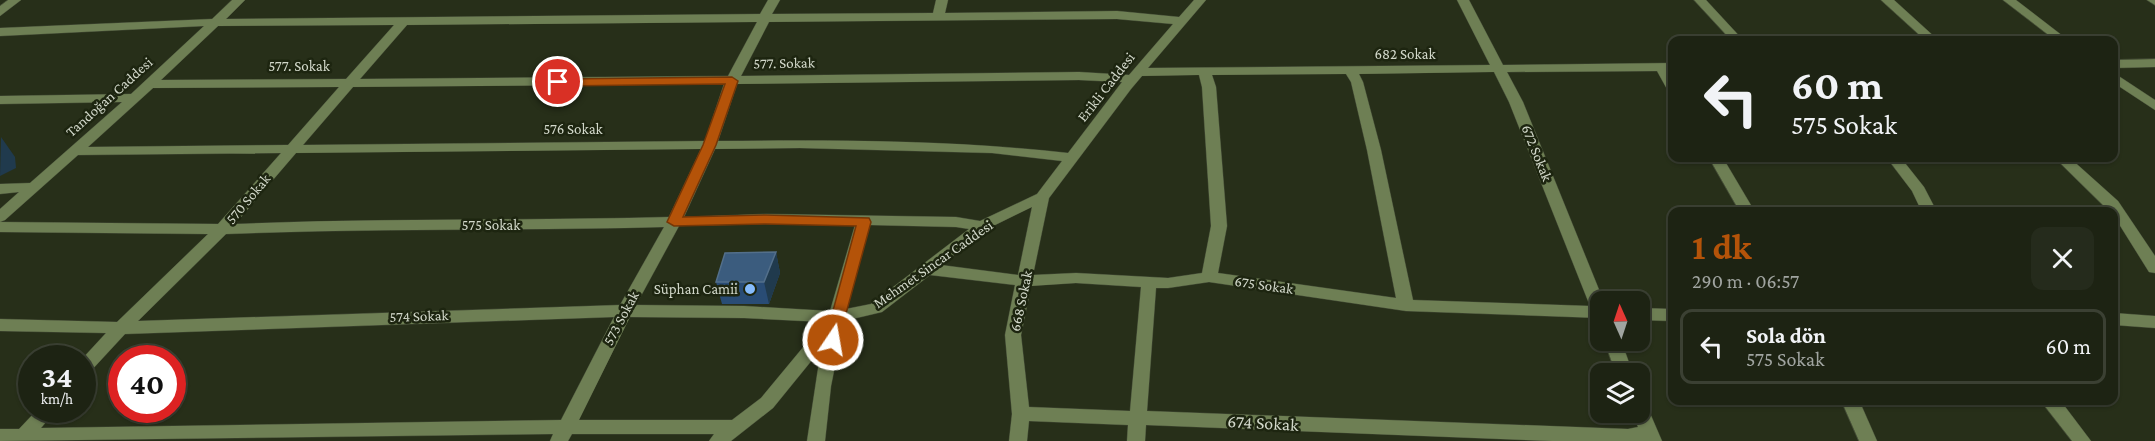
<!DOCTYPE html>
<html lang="tr">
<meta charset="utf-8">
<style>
:root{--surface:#1d2313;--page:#252b1c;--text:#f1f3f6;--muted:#a0a4a0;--line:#3b4033;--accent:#b45309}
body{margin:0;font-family:"Crimson Pro",serif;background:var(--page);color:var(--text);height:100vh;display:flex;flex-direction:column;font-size:22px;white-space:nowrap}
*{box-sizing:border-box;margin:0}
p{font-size:20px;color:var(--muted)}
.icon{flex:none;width:33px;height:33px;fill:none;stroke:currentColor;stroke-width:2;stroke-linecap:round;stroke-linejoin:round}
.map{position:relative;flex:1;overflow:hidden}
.side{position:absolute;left:1668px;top:207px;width:450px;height:198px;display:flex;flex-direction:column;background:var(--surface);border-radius:12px;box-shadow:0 2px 4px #0004,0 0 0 2px var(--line)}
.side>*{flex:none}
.guide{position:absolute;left:1668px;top:36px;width:450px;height:126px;border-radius:12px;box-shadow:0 2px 4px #0004,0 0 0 2px var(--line);background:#1d2313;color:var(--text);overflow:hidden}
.needle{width:39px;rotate:357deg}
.tools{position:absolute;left:1590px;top:291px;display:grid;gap:12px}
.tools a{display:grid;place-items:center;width:60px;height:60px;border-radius:12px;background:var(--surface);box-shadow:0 2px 4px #0004,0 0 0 2px var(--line);font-size:30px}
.speed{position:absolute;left:18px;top:345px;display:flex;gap:12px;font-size:30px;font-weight:700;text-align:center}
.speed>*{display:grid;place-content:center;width:78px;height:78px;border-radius:50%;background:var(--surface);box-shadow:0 2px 4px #0004,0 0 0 2px var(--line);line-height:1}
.speed small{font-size:15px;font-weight:400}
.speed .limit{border:9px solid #d22;background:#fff;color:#111}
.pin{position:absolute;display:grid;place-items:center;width:51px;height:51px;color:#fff;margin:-26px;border:3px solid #fff;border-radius:50%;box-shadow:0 2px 6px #0007}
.me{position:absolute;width:66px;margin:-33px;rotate:12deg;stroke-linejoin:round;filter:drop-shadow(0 0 4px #0008)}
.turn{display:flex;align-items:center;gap:21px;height:126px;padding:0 24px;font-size:27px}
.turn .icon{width:78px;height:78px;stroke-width:2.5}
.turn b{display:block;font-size:42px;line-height:51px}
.round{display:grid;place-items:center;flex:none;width:63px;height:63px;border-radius:12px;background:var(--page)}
.summary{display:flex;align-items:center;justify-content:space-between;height:102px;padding:0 24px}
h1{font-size:36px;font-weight:700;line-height:45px;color:var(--accent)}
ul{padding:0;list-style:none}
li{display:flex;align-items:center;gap:18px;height:75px;margin:0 12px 9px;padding:0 12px;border:3px solid var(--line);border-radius:12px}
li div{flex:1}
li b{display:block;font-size:22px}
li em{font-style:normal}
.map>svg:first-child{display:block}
</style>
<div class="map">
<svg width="2155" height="441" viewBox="0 0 2155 441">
<rect width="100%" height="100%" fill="#272f19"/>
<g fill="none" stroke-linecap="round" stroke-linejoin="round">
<g stroke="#424a35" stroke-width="1">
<g id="minor">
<path d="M8 0H21L0 16V6Z"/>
<path d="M232 0H245L226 19 760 14 768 0H780L772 14 933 13 936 0H948L945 13 1117 11 1179 17 1194 0H1206L1148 68 1490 65 1457 0H1469L1503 65 1672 63V71H1670L1672 76V90L1667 89 1657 71 1507 72 1523 102 1604 302H1600V318L1406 311 1209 282 1168 288H1156L1147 411 1628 429 1638 427 1632 412H1640V402L1646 404 1662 441H1552L1146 425 1145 441H1127L1128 425 1029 421 1027 441H1009L1012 414 1005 335 1015 285 930 275 882 312 844 321 831 386 825 441H807L821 349 773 408 731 441H709L714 434H572L568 441H550L553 434 0 441V429H19L37 410H56L41 428 561 420 614 317 125 334 88 374 82 376V359L106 333 0 331V319L117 322 208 234 0 232V222L218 224 281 153 78 155 5 220 0 222V209L19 192 0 194V184L30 183 122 102 0 104V96L131 94 204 26 0 36V28L212 19ZM1117 19 1173 24 1129 75 1079 72 741 76 769 22ZM757 22 728 76 360 79 407 25ZM394 25 346 79 161 80 218 26ZM1494 72 1509 102 1590 306 1413 300 1381 150 1363 82 1359 74ZM1346 74 1351 82 1367 150 1396 298 1218 273 1227 226 1216 87 1212 75ZM1199 75 1202 87 1211 226 1202 273 1168 278 1076 273 1033 275 1049 198 1131 89 1142 76ZM1079 80 1122 82 1068 153C952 140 835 140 718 141L737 84ZM724 84 705 141 303 145 353 87ZM339 87 288 145 88 147 153 88ZM800 148 992 153 1062 161 1037 194 980 221 956 217 766 214 684 217 715 149ZM701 149 669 217C524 221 380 218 235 224L296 153ZM1032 207 1018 275 941 265 987 229ZM766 224 855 225 830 311 744 306 636 305 679 226ZM870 225 956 227 969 229 871 304 846 309ZM664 227 620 305 138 321 226 234C372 228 518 231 664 227ZM1076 283 1141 287 1130 411 1029 407 1021 335 1031 286ZM630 317 744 318 824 322 761 398 732 420H579Z"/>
<path d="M1694 0H1706L1743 40H1731Z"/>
<path d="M1881 0H1894L1938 40H1925Z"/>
<path d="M2003 0H2016L2068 40H2055Z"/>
<path d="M2147 0H2155V5Z"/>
<path d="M2155 59V67L2114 68V60Z"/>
<path d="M2114 73 2155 100V110L2114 83Z"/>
<path d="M1709 158H1723L1755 212H1740Z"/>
<path d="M1887 158H1901L1924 187 1937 212H1922L1912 191Z"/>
<path d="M2055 158H2070L2118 201 2155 256V273L2149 272 2114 216V212H2110Z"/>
<path d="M1640 308 1672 309V321L1640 320Z"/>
<path d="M2114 313 2155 316V328L2114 325Z"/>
<path d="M1604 340H1621L1633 374H1616Z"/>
<path d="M1841 400H1859L1877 441H1859Z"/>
<path d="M2040 400H2060L2091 441H2072Z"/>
</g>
</g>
<use href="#minor" fill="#6e7f54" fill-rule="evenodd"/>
</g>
<path fill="#294c75" d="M776 252 780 273 769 304H722L716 282Z"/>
<g fill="#203a4d">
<path d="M1 137 15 157 16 168 0 176Z"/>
<path d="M776 252 780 273 769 304 764 282Z"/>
</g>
<path fill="#3b5c7e" stroke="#536f8a" stroke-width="1.5" d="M776 252 764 282H716L725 253Z"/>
<path fill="#b45309" stroke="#753606" stroke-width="1.5" d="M732 77 738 81 716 145 683 217 766 215 869 218 871 222 838 343H827L825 340 856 226 766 224 674 226 667 222 703 145 725 84 558 86 552 82 558 79Z"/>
<circle fill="#86bbfb" stroke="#1d2510" stroke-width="2" cx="750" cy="289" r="6"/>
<g text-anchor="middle" stroke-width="5" stroke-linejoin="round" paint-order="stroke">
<g font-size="15" fill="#d2d8ca" stroke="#1d2510">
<text x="1405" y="59">682 Sokak</text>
<text transform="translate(784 63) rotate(-1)" y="5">577. Sokak</text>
<text x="299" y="71">577. Sokak</text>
<text transform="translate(1106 87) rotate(-52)" y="5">Erikli Caddesi</text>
<text transform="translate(109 97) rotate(-42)" y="5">Tandoğan Caddesi</text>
<text x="573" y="134">576 Sokak</text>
<text transform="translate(1537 153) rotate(68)" y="5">672 Sokak</text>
<text transform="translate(248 199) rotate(-50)" y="5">570 Sokak</text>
<text x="491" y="230">575 Sokak</text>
<text transform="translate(933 264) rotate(-35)" y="5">Mehmet Sincar Caddesi</text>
<text transform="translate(1264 285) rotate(8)" y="5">675 Sokak</text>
<text transform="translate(1021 301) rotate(-78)" y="5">668 Sokak</text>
<text transform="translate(419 316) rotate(-2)" y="5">574 Sokak</text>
<text transform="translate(621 318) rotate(-62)" y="5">573 Sokak</text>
</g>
<g font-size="15" fill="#d2d8ca" stroke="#1d2510" text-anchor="end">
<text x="738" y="294">Süphan Camii</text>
</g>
<g font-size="18" fill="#d2d8ca" stroke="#1d2510">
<text transform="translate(1263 423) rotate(3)" y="6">674 Sokak</text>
</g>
</g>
</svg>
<div class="tools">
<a><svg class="needle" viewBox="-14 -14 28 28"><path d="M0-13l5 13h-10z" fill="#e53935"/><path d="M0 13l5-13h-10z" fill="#a0a4a0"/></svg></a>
<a><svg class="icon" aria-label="layers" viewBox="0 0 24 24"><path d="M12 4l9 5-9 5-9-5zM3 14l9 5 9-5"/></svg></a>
</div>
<div class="speed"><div>34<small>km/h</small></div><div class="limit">40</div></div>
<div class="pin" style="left:558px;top:82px;background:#d93025"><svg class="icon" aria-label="arrive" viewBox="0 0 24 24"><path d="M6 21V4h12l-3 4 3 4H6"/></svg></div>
<svg class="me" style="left:833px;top:340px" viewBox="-20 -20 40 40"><circle r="17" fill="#b45309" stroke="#fff" stroke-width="3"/><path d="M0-11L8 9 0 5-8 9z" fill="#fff"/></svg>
<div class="guide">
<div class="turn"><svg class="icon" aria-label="left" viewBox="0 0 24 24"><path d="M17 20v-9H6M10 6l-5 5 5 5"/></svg><div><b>60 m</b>575 Sokak</div></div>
</div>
<section class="side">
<div class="summary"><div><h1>1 dk</h1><p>290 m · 06:57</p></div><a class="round"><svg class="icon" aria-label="close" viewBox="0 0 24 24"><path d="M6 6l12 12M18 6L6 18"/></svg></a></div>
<ul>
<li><svg class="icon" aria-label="left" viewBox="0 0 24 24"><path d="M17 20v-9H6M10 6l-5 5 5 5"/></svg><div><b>Sola dön</b><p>575 Sokak</p></div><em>60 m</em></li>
</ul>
</section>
</div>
